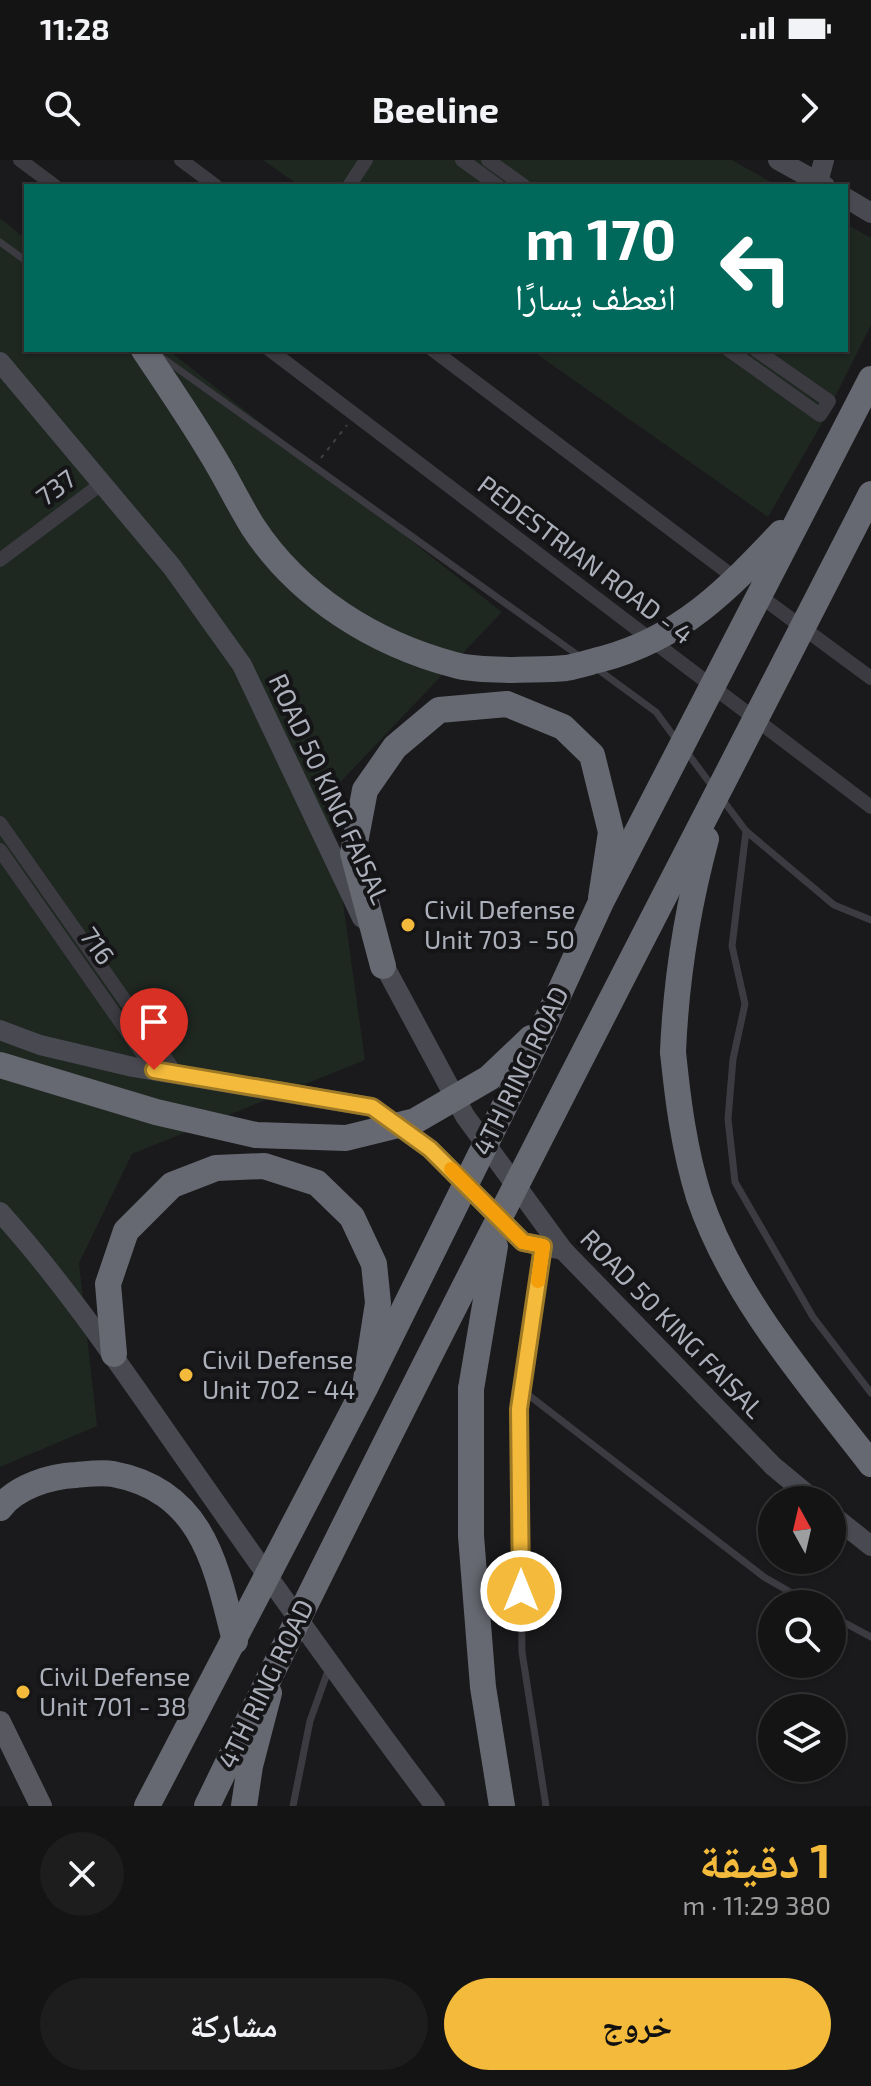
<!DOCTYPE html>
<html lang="ar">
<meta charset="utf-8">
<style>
:root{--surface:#141415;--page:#1d1d1e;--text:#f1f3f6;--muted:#9d9ea0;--line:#333334;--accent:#f3ba3b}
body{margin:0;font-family:"Exo 2","Noto Naskh Arabic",sans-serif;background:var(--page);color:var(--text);direction:rtl;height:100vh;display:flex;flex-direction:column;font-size:30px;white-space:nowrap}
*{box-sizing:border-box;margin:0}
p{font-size:26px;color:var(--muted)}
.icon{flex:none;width:44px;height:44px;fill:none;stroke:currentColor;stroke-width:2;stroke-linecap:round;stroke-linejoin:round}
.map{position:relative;height:1646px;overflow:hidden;direction:ltr}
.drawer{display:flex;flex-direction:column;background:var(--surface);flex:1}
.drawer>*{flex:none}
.banner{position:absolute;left:24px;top:24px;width:824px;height:168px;border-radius:0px;box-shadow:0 2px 6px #0004,0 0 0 2px var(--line);direction:rtl;background:#00695c;color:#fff;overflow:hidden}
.needle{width:52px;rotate:352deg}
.tools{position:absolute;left:758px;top:1326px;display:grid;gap:16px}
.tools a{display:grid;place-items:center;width:88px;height:88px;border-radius:50%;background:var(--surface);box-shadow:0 2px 6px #0004,0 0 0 2px var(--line);font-size:40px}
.pin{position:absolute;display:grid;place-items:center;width:68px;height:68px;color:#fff;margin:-82px -34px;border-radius:50% 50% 50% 0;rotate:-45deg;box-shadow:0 0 8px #0007}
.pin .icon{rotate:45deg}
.me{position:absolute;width:88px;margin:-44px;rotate:0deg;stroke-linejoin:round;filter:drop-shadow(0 0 6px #0008)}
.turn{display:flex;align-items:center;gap:28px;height:168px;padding:0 40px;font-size:36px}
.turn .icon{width:104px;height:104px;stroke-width:2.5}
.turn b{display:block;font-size:56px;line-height:68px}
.round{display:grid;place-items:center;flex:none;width:84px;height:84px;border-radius:42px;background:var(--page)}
.summary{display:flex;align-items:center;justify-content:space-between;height:136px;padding:0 40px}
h1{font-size:48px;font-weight:700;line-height:60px;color:var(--accent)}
.primary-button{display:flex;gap:16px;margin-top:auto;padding:16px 40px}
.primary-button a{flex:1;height:92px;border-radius:48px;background:var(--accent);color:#111;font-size:32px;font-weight:700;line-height:92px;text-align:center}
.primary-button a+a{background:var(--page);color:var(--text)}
.status{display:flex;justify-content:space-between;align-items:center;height:56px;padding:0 40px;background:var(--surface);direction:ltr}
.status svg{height:22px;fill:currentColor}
header{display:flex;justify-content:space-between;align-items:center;height:104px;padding:0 40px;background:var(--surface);font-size:36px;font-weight:700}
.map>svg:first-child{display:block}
</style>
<div class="status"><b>11:28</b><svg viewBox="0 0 49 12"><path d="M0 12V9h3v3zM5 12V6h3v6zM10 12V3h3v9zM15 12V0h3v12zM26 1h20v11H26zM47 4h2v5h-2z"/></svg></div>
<header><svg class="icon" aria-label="forward" viewBox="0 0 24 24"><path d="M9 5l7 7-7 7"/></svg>Beeline<svg class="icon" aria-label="search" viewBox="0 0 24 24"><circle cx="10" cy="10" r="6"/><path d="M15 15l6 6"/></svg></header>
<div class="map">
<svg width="871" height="1646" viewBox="0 0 871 1646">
<rect width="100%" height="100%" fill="#1a1a1c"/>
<g fill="#1f2721">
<path d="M263 0H732L778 26H300Z"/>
<path d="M0 58 26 79V190H168L502 452 328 635 365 900 132 994 79 1103 97 1266 0 1307Z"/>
<path d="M846 64 871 78V165L822 263 768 357 531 190H846Z"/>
</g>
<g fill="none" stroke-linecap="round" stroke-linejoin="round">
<path stroke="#414248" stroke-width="2" stroke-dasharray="4 6" stroke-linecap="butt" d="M321 298 347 265"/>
<g stroke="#3b3b41" stroke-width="7">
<path d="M0 82 26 101"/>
<path d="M160 196 579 496"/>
<path d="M596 508 656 552 678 582"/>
<path d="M686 591 712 626"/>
<path d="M722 639 746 671"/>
<path d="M871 760 834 745 746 671 732 786 745 844 733 899 728 959 735 1022 813 1157 871 1233"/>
<path d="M543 1088 519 1249 522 1492 546 1646"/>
<path d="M522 1230 764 1417 811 1444"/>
<path d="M832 1456 871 1477"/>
<path d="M293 1646 310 1561 329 1508"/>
</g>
<g stroke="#3b3b41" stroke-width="14">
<path d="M20 0 55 26"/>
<path d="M181 0 216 26"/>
<path d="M462 0 498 26"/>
<path d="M488 0 524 26"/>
<path d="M349 26 366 0"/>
<path d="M270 190 871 647"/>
<path d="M433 190 739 421"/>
<path d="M729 190 820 255 829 241 756 190"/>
<path d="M0 400 101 324"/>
<path d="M756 433 871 518"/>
<path d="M0 663 176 913"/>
<path d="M0 690 154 910"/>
</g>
<g stroke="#494a51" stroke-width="20">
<path d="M778 0 825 26"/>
<path d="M818 22 824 0"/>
<path d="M846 38 871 53"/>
<path d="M0 202 172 407 242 505 362 758"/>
<path d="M378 794 465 956 563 1090 773 1306 814 1340"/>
<path d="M0 870 40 885 133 907 372 947 430 989 523 1082 563 1090"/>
<path d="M0 1052C72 1132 131 1222 193 1310 272 1423 352 1536 435 1646"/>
<path d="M832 1355 871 1386"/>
</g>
<path stroke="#575860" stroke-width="22" d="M0 1562 41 1646"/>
<g stroke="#676972" stroke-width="26">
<path d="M144 190C167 224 190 258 211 293 226 317 238 343 253 367 299 437 375 484 455 505 472 510 492 509 510 510"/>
<path d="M383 806 353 693 365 630 395 587 439 550 507 544 563 567 592 595 611 672 601 738"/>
<path d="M673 892C678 941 684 989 699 1037 733 1137 807 1221 871 1304"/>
<path d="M114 1194 108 1124 126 1071 172 1025 216 1008 264 1006 317 1023 352 1057 374 1104 378 1143 366 1220"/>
<path d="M471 1229V1376L483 1527 502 1646"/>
<path d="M0 1348C16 1327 50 1316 76 1315 88 1314 102 1312 113 1314 203 1331 216 1405 235 1481"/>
<path d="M244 1646 250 1606 269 1533"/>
</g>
<g stroke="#676972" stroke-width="26">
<path d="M510 510C528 509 548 510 566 508 578 506 590 502 602 499 681 478 727 430 781 373"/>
<path d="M673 892C676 819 687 750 706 679"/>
<path d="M0 905 156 952 256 975 346 978 415 961 489 918 531 878"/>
<path d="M471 1229 495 1086"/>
<path d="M147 1646 365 1228 545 864 601 742 871 219"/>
<path d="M207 1646C420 1204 648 770 871 334"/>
</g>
</g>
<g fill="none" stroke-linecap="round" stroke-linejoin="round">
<g stroke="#9e7926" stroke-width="20">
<path id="route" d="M154 910 372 947 430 989 523 1082 543 1086 519 1249 521 1431"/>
</g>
<use href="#route" stroke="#f3ba3b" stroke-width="14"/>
<path stroke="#f59e0b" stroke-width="14" d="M451 1009 523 1082 543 1086 538 1121"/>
</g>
<g fill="#f3ba3b" stroke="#151517" stroke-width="3">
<circle cx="408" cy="765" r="8"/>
<circle cx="186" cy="1215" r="8"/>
<circle cx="23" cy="1532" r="8"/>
</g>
<g text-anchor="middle" stroke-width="8" stroke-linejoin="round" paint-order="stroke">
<g font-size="26" fill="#acb0bb" stroke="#151517">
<text transform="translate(56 328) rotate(-37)" y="9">737</text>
<text transform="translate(585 400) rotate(37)" y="9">PEDESTRIAN ROAD - 4</text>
<text transform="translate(329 629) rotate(65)" y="9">ROAD 50 KING FAISAL</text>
<text transform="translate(97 786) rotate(55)" y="9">716</text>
<text transform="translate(521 911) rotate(-64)" y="9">4TH RING ROAD</text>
<text transform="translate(672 1164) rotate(46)" y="9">ROAD 50 KING FAISAL</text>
<text transform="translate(266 1524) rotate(-64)" y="9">4TH RING ROAD</text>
</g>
<g font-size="26" fill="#acb0bb" stroke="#151517" text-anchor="start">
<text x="424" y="759">Civil Defense<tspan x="424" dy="30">Unit 703 - 50</tspan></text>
<text x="202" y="1209">Civil Defense<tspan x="202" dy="30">Unit 702 - 44</tspan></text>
<text x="39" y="1526">Civil Defense<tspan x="39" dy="30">Unit 701 - 38</tspan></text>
</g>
</g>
</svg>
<div class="tools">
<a><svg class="needle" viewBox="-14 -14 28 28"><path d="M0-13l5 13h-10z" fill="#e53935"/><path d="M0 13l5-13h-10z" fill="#9d9ea0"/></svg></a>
<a><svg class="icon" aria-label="search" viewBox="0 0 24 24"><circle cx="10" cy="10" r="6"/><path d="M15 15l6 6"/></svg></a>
<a><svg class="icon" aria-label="layers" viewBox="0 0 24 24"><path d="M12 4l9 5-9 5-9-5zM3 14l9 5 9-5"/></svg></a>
</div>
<div class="pin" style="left:154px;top:910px;background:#d93025"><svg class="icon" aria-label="arrive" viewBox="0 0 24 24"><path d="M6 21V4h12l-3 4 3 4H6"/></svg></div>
<svg class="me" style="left:521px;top:1431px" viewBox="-20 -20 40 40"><circle r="17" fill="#f3ba3b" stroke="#fff" stroke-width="3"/><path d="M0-11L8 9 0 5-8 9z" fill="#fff"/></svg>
<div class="banner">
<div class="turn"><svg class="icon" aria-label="left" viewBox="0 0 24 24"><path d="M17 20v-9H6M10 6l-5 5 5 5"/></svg><div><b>170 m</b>انعطف يسارًا</div></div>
</div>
</div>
<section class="drawer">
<div class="summary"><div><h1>1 دقيقة</h1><p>380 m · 11:29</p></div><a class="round"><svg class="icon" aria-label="close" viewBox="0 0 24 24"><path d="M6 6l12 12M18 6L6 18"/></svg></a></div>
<div class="primary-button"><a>خروج</a><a>مشاركة</a></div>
</section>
